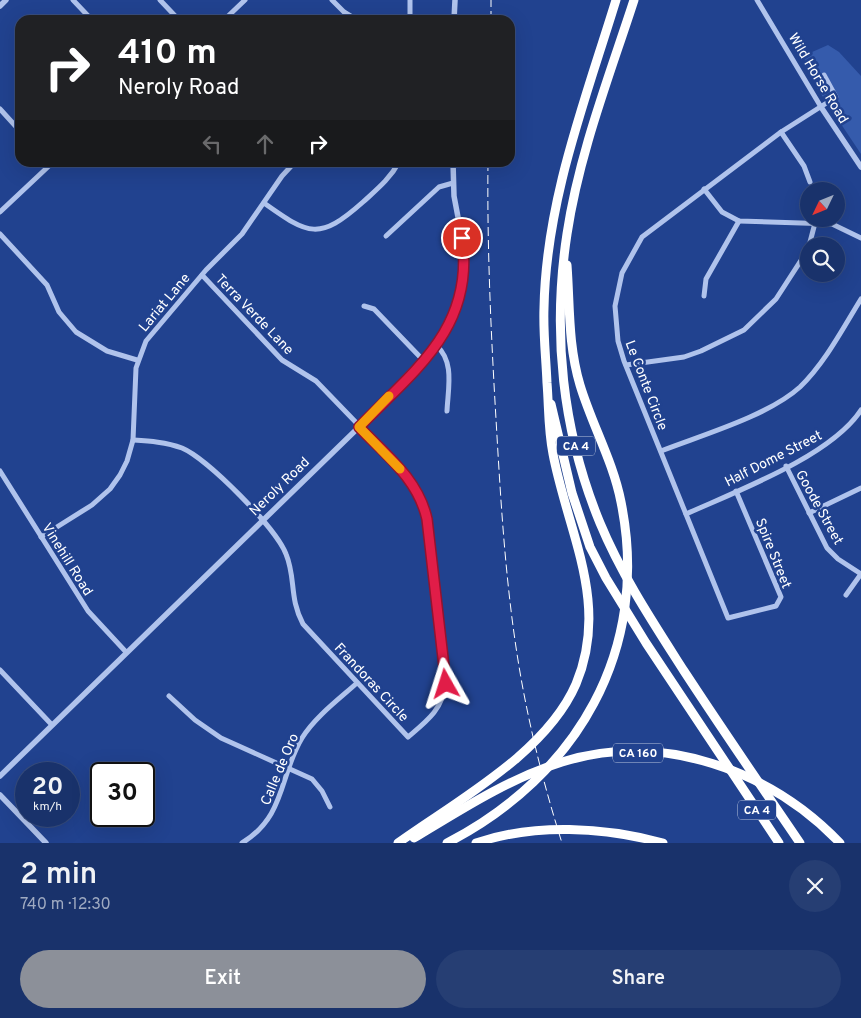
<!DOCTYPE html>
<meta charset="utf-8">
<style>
:root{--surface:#19326b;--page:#263e73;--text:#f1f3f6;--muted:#9faac1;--line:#374d7e;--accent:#8c9099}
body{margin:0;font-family:Overpass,sans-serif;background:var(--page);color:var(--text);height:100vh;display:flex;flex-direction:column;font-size:19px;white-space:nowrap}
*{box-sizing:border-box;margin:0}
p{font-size:16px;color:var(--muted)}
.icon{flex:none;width:28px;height:28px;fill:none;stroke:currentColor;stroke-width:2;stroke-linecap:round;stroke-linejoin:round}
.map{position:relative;height:843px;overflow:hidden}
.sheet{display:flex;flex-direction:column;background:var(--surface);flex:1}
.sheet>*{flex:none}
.top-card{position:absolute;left:15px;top:15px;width:500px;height:152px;border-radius:15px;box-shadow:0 5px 20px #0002,0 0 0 1px var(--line);background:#202124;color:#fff;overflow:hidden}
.needle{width:32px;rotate:227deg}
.buttons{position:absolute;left:800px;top:182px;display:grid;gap:10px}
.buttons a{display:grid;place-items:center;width:45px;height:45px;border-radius:50%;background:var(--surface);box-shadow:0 5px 20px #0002,0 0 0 1px var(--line);font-size:25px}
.speed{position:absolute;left:15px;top:762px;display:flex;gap:10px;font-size:25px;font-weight:700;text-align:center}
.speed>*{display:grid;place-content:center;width:65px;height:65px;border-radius:50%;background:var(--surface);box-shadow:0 5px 20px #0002,0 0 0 1px var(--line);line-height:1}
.speed small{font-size:12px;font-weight:400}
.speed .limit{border:2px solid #111;border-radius:8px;background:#fff;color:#111}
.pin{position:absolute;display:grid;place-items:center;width:42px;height:42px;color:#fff;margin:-21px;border:2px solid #fff;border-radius:50%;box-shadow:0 1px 5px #0007}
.me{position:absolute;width:55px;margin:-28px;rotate:354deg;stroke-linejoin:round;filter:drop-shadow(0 0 4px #0008)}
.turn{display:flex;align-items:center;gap:18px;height:105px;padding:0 20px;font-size:22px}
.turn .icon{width:65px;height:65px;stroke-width:2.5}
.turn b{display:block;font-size:35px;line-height:42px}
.lanes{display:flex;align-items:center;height:48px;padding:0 20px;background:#0003;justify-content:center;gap:25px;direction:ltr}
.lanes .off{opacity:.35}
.round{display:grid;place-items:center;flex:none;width:52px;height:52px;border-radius:26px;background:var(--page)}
.headline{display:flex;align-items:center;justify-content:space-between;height:85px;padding:0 20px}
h1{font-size:30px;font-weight:600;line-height:38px}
.button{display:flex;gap:10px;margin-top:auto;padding:10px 20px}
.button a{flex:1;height:58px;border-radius:30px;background:var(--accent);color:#fff;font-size:20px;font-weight:600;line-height:58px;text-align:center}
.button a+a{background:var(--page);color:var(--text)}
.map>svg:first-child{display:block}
</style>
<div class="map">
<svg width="861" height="843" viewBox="0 0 861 843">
<rect width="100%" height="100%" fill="#21428f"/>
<path fill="#355bac" d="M828 45 839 52 861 76V154L817 88 803 56Z"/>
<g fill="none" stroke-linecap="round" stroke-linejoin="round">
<g stroke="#b0c3ec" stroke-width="5">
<path d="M73 0 92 20"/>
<path d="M160 0 179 20"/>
<path d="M332 0 344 12 357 20"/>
<path d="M757 0 821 107"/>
<path d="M224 20 245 0"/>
<path d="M410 20V0"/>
<path d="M0 109 20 131"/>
<path d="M781 132 804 166 810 182"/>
<path d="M704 189 722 212 739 221 832 224 861 238"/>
<path d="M264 203C309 235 319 241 363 202 376 190 390 179 399 162"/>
<path d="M0 212 51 164 59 162"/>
<path d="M0 234 47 285 59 312 76 332 107 351 137 360"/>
<path d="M386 236 439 187 453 183"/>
<path d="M809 246 815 223"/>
<path d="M704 296 706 279 739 221"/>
<path d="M364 306 374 309 423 360"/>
<path d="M436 345C455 362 448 388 447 411"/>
<path d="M626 365 684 357 701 351 744 330 776 299 809 248"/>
<path d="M133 440C149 441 166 442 182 448 208 459 276 528 286 554 296 578 289 598 303 624L408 737C427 721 443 709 445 684L427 519 417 490 400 468 316 381 282 360 202 275"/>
<path d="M661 451C702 435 768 416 800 387 825 363 843 328 861 299"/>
<path d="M786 466 827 548 838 559 861 574"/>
<path d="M0 471 88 611 126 652"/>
<path d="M736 491 781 597 776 606 728 618 624 361 618 341 615 306 622 273 642 237 781 132 836 97 824 75"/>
<path d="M809 513 861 488"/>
<path d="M686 514C737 491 831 456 861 410"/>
<path d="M41 537 92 505 110 489 120 475 127 461 133 440 136 368 146 341 206 270 242 234 282 176 295 162"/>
<path d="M846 595 861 574"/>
<path d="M0 670 52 725"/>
<path d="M169 696 195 720 221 738 312 779 322 791 330 807"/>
<path d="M242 843C286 816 279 776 302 738 315 717 339 699 357 683"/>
</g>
<g stroke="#b0c3ec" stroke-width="5.5">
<path d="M0 6 6 0"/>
<path d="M454 20 455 0"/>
<path d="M821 107 861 167"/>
<path d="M0 776 359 427 442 338 457 310 465 271 464 249 454 196 453 162"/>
<path d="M0 795 46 843"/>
</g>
<g stroke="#fff" stroke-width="9">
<path d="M634 0C609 77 579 154 567 234 552 332 562 431 600 523 622 576 654 624 684 671 722 729 761 786 800 843"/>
<path d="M551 404 572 493 590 547 606 578 646 643 779 843"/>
<path d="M414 838C462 809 508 779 562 762 662 731 770 770 840 843"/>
<path d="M398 843C458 800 546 753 576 684 610 603 568 533 553 454 548 428 549 408 547 383 546 358 543 333 544 308 546 201 585 101 616 0"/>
<path d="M447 843C577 776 651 650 621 502 613 461 592 425 580 385 568 345 570 306 567 265"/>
<path d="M476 843C535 823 604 827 663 843"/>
</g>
<g stroke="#fff" stroke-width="1" stroke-dasharray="9 4" stroke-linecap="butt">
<path d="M491 20V0"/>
<path d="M488 162C487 248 491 334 496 419 501 506 506 593 521 678 531 734 545 789 562 843"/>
</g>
</g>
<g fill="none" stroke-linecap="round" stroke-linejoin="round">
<g stroke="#92132f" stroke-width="12">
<path id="route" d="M446 684 427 519C418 479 386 455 359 427 415 370 475 327 462 238"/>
</g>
<use href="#route" stroke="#e11d48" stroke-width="9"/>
<path stroke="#f59e0b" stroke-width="9" d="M389 396 359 427 400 469"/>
</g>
<g text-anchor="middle" stroke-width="5" stroke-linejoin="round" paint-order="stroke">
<g fill="#21428f" stroke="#bcc6dd" stroke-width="1">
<rect x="557" y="436.5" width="38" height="19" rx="4"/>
<rect x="613" y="743.5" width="50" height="19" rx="4"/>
<rect x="738" y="800.5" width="38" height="19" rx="4"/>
</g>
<g font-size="12" font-weight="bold" fill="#fff">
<text x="576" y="450">CA 4</text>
<text x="638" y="757">CA 160</text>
<text x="757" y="814">CA 4</text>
</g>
<g font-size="14" fill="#fff" stroke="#21428f">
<text transform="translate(819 78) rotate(59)" y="5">Wild Horse Road</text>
<text transform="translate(164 302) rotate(-50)" y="5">Lariat Lane</text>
<text transform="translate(255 314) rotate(46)" y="5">Terra Verde Lane</text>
<text transform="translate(647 385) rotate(69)" y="5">Le Conte Circle</text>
<text transform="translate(773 458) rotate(-27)" y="5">Half Dome Street</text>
<text transform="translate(279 486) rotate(-44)" y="5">Neroly Road</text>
<text transform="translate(820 507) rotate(61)" y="5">Goode Street</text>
<text transform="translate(774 553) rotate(68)" y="5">Spire Street</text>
<text transform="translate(68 559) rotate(58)" y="5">Vinehill Road</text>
<text transform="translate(372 682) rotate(47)" y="5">Frandoras Circle</text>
<text transform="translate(279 769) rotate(-67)" y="5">Calle de Oro</text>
</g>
</g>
</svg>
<div class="buttons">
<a><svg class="needle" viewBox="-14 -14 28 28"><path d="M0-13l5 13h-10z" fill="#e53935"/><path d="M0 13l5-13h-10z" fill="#9faac1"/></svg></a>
<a><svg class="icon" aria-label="search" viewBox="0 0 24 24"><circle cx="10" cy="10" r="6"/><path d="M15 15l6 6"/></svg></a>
</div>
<div class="speed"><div>20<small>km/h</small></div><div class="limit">30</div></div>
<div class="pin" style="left:462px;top:238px;background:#d93025"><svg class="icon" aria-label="arrive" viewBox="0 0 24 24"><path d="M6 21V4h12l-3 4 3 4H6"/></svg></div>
<svg class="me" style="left:446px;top:684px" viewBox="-20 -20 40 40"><path d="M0-17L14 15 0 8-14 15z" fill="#e11d48" stroke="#fff" stroke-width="4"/></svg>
<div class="top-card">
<div class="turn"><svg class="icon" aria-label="right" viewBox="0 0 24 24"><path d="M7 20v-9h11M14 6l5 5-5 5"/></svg><div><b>410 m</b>Neroly Road</div></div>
<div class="lanes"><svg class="icon off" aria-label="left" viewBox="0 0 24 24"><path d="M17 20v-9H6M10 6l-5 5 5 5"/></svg><svg class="icon off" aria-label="ahead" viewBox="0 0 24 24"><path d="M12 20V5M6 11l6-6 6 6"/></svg><svg class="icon" aria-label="right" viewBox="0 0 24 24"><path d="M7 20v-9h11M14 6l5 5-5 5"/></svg></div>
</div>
</div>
<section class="sheet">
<div class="headline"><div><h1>2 min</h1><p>740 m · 12:30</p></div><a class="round"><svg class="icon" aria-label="close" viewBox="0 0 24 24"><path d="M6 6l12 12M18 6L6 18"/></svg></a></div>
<div class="button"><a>Exit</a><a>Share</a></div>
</section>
